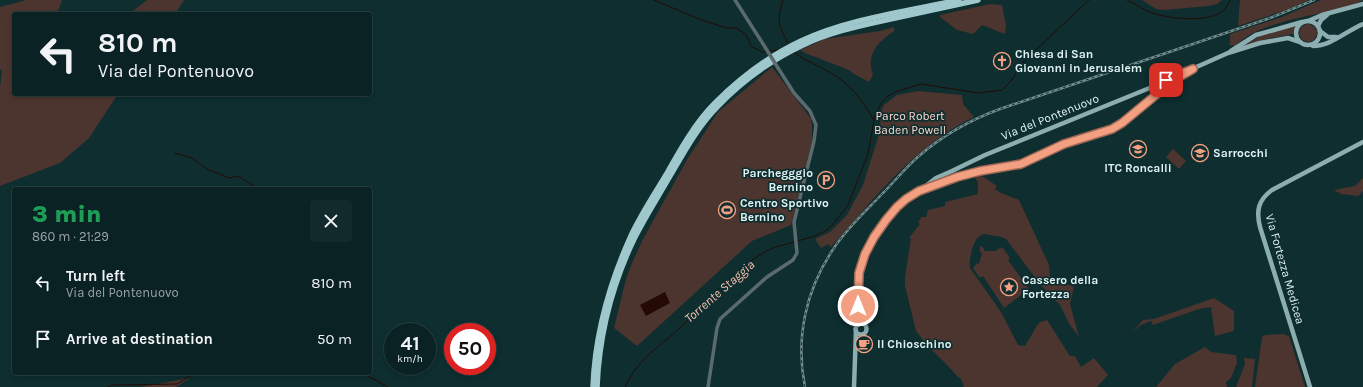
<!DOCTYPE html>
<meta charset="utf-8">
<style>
:root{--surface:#0a2224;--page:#132a2c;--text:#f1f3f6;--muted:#99a4a6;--line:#2a3f41}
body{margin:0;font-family:Karla,sans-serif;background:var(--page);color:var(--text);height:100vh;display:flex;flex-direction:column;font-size:15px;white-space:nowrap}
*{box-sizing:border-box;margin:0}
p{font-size:13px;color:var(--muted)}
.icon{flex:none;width:22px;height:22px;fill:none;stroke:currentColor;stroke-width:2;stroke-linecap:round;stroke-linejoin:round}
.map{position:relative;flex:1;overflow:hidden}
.side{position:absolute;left:12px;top:187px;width:360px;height:188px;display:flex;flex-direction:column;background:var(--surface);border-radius:4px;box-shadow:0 2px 6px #0003,0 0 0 1px var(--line)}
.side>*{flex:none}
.guide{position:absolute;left:12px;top:12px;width:360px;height:84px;border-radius:4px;box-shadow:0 2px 6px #0003,0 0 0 1px var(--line);background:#0a2224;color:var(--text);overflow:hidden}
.speed{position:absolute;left:384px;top:323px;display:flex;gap:8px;font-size:20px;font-weight:700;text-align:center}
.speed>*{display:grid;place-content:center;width:52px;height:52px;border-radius:50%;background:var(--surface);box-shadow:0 2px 6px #0003,0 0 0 1px var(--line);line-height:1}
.speed small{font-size:10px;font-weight:400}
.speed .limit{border:6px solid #d22;background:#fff;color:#111}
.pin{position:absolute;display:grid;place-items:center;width:34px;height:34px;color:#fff;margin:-17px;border-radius:8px;box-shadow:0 2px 6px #0006}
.me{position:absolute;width:44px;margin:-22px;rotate:0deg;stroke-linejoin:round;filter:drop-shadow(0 0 3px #0008)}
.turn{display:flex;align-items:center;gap:14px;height:84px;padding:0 20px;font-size:18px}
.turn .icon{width:52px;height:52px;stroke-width:2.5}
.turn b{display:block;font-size:28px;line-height:34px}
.round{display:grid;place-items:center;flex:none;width:42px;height:42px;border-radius:4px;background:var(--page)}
.headline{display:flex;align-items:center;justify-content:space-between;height:68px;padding:0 20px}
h1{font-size:24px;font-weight:800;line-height:30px;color:#1e9e55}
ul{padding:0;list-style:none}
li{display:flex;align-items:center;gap:12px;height:56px;padding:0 20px}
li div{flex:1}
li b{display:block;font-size:15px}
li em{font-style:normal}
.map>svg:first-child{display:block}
</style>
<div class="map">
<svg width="1363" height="387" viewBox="0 0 1363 387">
<rect width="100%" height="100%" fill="#0e2e30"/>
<g fill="#4b352e">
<path d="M26 0H62L57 14H14V94H118L89 138 60 163 0 186V87L2 70H0V7Z"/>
<path d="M147 0H184L175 14H129Z"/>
<path d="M1142 0H1222L1217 4 1209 6 1164 10 1156 9Z"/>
<path d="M1240 0H1309L1286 10 1238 26Z"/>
<path d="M1321 0H1363C1355 5 1343 7 1334 10 1303 18 1258 23 1235 46L1230 45V34L1282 17Z"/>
<path d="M990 4 1002 5 1006 25 1005 34 982 25 973 34 957 30 940 17V15Z"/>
<circle cx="1308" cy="33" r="9"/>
<path d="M1295 26 1293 34 1266 39 1243 46 1262 35Z"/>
<path d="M894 27V31C877 43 866 54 873 75L869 82 854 74 849 70 805 53 800 50 825 39 880 31Z"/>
<path d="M772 67 806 112 811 119 812 126V142L791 225 752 241 637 346 614 328 626 279 632 263 643 239 688 158 718 112Z"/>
<path d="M918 91 962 95 963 104 974 117C915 145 874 199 831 247L828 244 821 248 815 239 830 232 847 215 863 185 880 131 881 111 884 105 897 95Z"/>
<path d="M1173 149 1186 161 1179 169 1166 157Z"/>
<path d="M977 175 984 177 997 186 995 189 1001 193 1019 200 1049 265 1050 278 1074 287 1070 304 1079 337 1070 325 1060 305 1040 284 1006 239C1002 237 999 236 994 236 991 235 987 234 984 234 973 236 969 258 970 268L1001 312 1018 345 1025 346 1038 324 1040 322 1047 320 1070 356H1075L1081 367 1094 358 1108 375 1097 387H964L961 379 957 376 948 366 928 346 916 331 905 286V277L911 238H909L920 224 918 222 922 217H926L928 210 945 206V202L978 194V183L975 177Z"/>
<path d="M1363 178V191L1358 196 1341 194 1334 190 1355 186Z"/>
<path d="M980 246 984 248V251H997V249L1003 248 1010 258 1008 260 1029 289 1004 308 983 276 980 278 973 268 977 263 979 264 982 253 980 252Z"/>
<path d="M1214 298 1234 311V331L1215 336 1211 307 1199 309 1153 325 1151 321 1141 325 1132 333 1143 320 1154 319Z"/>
<path d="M1283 334 1289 336 1305 387H1255L1262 337 1265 335Z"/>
<path d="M1205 347 1211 352 1236 355 1237 363 1231 378 1226 382 1227 387H1156L1175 364Z"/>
<path d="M1244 358 1255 359 1252 387H1236L1245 364Z"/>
<path d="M190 378 176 387H140Z"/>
</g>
<path fill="#230b04" d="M665 292 670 303 646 316 640 305Z"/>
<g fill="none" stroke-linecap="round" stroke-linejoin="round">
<g stroke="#230b04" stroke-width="1">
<path d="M654 0 701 20 727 28H737L746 35 751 46 762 52H765"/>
<path d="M783 0C776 20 779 27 789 45"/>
<path d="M1127 0C1136 4 1145 11 1155 14 1174 19 1224 26 1230 0"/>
<path d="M769 51 779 50"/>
<path d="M794 52C804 61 818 65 829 72 850 83 862 100 873 119"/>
<path d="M175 153 192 158 207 169 229 178 238 176 259 189"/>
<path d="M798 241 815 236 827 230 835 222 848 205 868 154 875 115 882 102 887 97 895 92 921 84 978 93 1002 90 1011 81 1023 62 1089 0"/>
<path d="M362 373 388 387"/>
<path d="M108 387 112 385 177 384 195 373"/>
<path d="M625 387C640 356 660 347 683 325 707 301 734 270 763 253 772 247 784 245 794 242"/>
</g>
<g stroke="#5b6b6d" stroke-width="3.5">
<path d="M735 0 765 47"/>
<path d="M708 387 717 328 720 319 767 277 793 260 797 253 794 222 814 141 816 125 810 111 794 93 778 68"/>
</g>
<g stroke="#8caeb1" stroke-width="4.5">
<circle cx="1308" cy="33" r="12"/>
<path d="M1308 21 1322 15 1363 4"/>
<path d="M1318 26 1321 20 1327 15"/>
<path d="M1320 31 1328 37H1336"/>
<path d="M1313 46C1331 46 1346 31 1363 24"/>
<path d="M1231 51 1256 35 1302 22"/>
<path d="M1192 69 1228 53 1260 43 1288 38 1300 42"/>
<path d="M922 189 936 178 952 171 985 155 1157 85 1179 75"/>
<circle cx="861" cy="329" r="5.5"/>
<path d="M858 325 859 319 857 294 859 273 861 264 877 232 891 213 899 204 919 191 942 182 972 173 1021 164 1064 144 1115 128 1174 80 1193 69"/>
<path d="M854 387 856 330"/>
<path d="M1310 387 1260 227C1256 211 1258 200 1272 190L1363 142"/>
</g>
<g stroke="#9fc8cc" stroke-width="5.5">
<path d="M593 387C595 336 609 285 630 238 640 216 654 195 666 175 680 150 695 123 715 103 740 78 769 56 801 41 848 19 908 11 959 0"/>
<path d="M597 387C599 336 612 285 634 239 645 217 658 197 670 176 684 152 698 126 718 106 742 81 771 60 803 45 832 31 864 25 895 18 923 12 950 6 978 0"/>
</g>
<g stroke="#748d8f" stroke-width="2.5">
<path id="rail" d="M805 387C795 338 806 289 834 248 847 228 866 211 883 193 895 181 906 167 919 156 943 135 970 120 1000 109L1270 18 1314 0"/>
</g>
<use href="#rail" stroke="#0e2e30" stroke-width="1" stroke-dasharray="3" stroke-linecap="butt"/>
<path stroke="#5b6b6d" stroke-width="3.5" d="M765 47 778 68"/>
</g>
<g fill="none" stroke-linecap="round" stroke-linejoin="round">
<g stroke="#9e6754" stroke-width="10">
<path id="route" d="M858 306 859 273 865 254 874 237 886 220 897 207 906 199 919 191 957 177 980 171 1021 164 1064 144 1112 129 1122 123 1174 80 1193 69 1166 80"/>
</g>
<use href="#route" stroke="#f39f82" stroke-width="7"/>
</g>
<defs>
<g id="church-ring" transform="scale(0.9)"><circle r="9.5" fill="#0e2e30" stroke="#f39f82" stroke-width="1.5"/><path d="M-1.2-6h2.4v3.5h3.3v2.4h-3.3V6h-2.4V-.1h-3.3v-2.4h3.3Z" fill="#f39f82"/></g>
<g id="school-ring" transform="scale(0.9)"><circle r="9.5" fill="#0e2e30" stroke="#f39f82" stroke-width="1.5"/><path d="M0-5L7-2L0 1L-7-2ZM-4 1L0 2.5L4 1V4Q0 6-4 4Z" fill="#f39f82"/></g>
<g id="parking-ring" transform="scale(0.9)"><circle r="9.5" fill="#0e2e30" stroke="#f39f82" stroke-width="1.5"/><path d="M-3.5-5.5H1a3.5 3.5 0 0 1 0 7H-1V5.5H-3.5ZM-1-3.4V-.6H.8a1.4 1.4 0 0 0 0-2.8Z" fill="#f39f82"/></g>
<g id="stadium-ring" transform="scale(0.9)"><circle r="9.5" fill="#0e2e30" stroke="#f39f82" stroke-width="1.5"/><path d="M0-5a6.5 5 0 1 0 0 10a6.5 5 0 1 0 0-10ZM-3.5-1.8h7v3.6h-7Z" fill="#f39f82"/></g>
<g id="sight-ring" transform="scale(0.9)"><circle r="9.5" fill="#0e2e30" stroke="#f39f82" stroke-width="1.5"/><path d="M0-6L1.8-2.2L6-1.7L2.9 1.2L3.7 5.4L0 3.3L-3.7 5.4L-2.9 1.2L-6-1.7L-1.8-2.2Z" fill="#f39f82"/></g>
<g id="cafe-ring" transform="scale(0.9)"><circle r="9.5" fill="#0e2e30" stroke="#f39f82" stroke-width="1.5"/><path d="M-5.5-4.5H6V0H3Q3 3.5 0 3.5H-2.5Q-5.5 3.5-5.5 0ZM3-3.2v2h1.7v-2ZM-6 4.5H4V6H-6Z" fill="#f39f82"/></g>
</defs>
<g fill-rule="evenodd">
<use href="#church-ring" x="1002" y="61"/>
<use href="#school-ring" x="1138" y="149"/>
<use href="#school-ring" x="1200" y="153"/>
<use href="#parking-ring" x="826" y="180"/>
<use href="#stadium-ring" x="727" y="210"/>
<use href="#sight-ring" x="1009" y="287"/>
<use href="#cafe-ring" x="864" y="344"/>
</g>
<g text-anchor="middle" stroke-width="3.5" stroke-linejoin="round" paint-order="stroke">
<g font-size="12" font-weight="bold" fill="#dff1f2" stroke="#0e2e30" text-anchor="start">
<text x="1015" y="58">Chiesa di San<tspan x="1015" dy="14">Giovanni in Jerusalem</tspan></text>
<text x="1213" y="157">Sarrocchi</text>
<text x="1138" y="172" text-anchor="middle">ITC Roncalli</text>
<text x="813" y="177" text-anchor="end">Parchegggio<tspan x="813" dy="14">Bernino</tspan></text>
<text x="740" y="207">Centro Sportivo<tspan x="740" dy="14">Bernino</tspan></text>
<text x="1022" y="284">Cassero della<tspan x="1022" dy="14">Fortezza</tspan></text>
<text x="877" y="348">Il Chioschino</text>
</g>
<g font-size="12" fill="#fdd9cc" stroke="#0e2e30">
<text x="910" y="120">Parco Robert<tspan x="910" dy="14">Baden Powell</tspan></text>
</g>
<g font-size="12" fill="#dff1f2" stroke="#0e2e30">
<text transform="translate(1050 117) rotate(-22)" y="4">Via del Pontenuovo</text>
<text transform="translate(1285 269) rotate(74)" y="4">Via Fortezza Medicea</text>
</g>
<g font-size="13" font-style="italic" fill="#fbc1ac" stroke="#0e2e30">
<text transform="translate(719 291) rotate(-41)" y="5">Torrente Staggia</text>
</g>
</g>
</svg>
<div class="speed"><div>41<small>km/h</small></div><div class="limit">50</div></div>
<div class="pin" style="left:1166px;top:80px;background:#d93025"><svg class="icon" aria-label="arrive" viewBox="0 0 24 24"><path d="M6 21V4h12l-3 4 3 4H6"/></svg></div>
<svg class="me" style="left:858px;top:306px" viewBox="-20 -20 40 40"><circle r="17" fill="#f39f82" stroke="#fff" stroke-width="3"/><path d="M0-11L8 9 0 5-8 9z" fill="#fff"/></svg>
<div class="guide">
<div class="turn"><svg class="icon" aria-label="left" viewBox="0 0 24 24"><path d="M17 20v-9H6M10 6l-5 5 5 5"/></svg><div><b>810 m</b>Via del Pontenuovo</div></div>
</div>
<section class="side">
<div class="headline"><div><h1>3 min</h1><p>860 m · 21:29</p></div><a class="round"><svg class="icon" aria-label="close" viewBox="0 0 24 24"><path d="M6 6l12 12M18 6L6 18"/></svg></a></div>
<ul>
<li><svg class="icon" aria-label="left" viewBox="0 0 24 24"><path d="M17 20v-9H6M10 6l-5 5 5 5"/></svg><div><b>Turn left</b><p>Via del Pontenuovo</p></div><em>810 m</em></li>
<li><svg class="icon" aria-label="arrive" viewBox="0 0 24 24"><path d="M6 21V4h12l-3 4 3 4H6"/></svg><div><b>Arrive at destination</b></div><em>50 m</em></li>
</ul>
</section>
</div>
